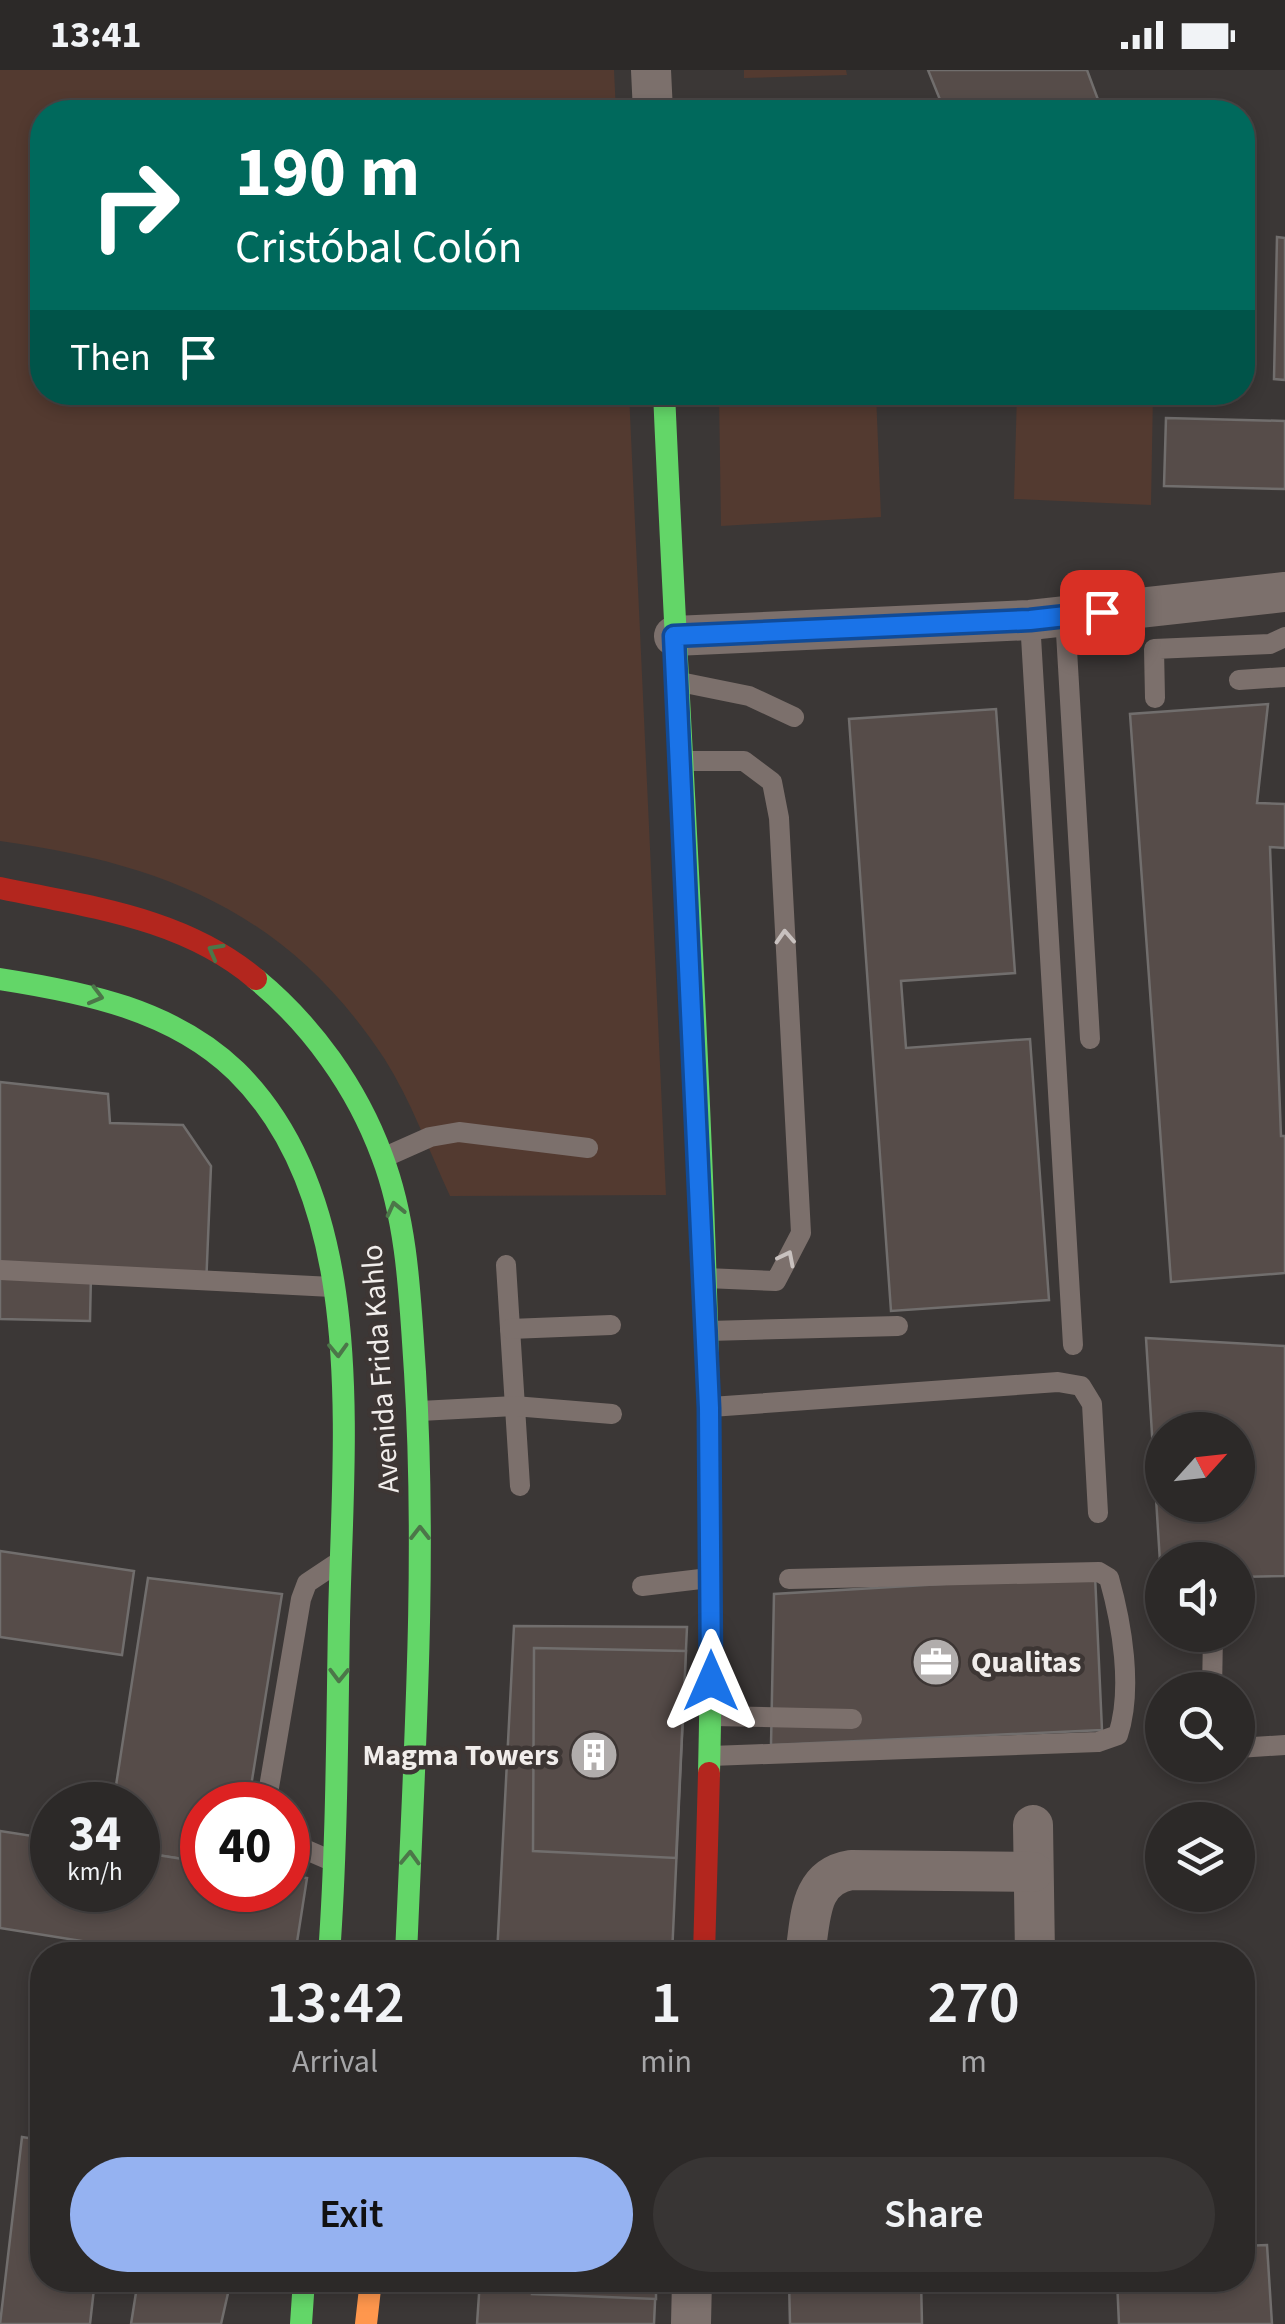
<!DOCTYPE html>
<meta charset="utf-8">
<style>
:root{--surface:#2c2928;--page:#383534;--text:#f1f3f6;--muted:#a6a6a8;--line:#484545;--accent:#95b2f1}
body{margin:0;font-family:"Source Sans 3",sans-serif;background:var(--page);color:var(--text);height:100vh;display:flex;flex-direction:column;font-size:38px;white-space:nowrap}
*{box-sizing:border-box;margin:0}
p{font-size:32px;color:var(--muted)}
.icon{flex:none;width:55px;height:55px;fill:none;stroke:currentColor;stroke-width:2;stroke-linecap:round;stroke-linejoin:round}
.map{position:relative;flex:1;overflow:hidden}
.panel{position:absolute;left:30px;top:1872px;width:1225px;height:350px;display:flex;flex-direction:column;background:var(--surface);border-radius:40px;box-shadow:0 5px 15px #0003,0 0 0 2px var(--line)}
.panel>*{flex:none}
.top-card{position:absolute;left:30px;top:30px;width:1225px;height:305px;border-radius:40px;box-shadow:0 5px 15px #0003,0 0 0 2px var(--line);background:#00695c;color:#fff;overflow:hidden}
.needle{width:65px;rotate:63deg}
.buttons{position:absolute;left:1145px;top:1342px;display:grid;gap:20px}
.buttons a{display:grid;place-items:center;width:110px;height:110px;border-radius:50%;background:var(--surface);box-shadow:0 5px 15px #0003,0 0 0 2px var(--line);font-size:50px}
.speed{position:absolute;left:30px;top:1712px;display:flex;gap:20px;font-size:50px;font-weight:700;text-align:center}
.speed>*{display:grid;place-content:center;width:130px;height:130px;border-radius:50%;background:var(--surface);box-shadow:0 5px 15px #0003,0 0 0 2px var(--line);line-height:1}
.speed small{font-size:25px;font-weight:400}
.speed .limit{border:15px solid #d22;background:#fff;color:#111}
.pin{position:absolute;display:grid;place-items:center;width:85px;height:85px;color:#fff;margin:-42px;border-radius:20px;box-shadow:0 5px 15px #0006}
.me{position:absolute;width:110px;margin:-55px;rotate:0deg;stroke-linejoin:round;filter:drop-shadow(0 0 8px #0008)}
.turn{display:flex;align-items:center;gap:35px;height:210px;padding:0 40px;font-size:45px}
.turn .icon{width:130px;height:130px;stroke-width:2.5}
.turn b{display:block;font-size:70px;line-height:85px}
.then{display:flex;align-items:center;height:95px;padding:0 40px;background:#0003;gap:20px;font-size:38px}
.eta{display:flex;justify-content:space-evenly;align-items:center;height:170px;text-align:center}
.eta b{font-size:60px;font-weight:600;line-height:70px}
.action{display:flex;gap:20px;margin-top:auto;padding:20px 40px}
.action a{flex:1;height:115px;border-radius:60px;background:var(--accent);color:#111;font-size:40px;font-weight:600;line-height:115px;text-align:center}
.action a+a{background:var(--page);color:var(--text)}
.status{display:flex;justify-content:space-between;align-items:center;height:70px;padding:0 50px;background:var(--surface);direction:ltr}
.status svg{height:28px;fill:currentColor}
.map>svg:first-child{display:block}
</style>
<div class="status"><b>13:41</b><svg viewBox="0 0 49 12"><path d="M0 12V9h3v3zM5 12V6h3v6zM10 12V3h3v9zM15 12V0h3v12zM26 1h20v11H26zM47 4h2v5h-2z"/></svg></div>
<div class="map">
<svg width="1285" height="2254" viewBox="0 0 1285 2254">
<rect width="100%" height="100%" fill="#3b3736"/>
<g fill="#533a30">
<path d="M0 0H614L616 42H42V322L629 323 666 1125 450 1126C429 1081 411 1030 384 988 288 843 166 794 0 771Z"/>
<path d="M744 0H846L847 5 744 8Z"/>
<path d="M719 323H876L881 447 721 456Z"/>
<path d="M1017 323H1153L1151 435 1014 429Z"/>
</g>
<g fill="#564c49" stroke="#716e6d" stroke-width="2.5" fill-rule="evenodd">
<path d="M928 0H1087L1100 35 1081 42H945Z"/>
<path d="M1277 167 1285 168V310L1274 309Z"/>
<path d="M930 322H981V332L929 331Z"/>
<path d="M1169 322H1225V328L1169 327Z"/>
<path d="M1166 348 1285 351V419L1164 416Z"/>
<path d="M1268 634 1257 733 1285 734V778L1270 777 1281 1066H1285V1203L1171 1212 1130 644Z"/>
<path d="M996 639 1015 903 901 911 906 978 1030 969 1049 1230 891 1241 849 649Z"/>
<path d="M0 1012 108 1024 110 1053 183 1055 211 1096 206 1217 91 1204 90 1251 0 1249Z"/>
<path d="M1146 1268 1285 1276V1506L1238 1507V1490H1162L1161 1508ZM1162 1360H1238V1435H1162Z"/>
<path d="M0 1481 134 1501 122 1585 0 1567Z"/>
<path d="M1095 1505 1102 1660 771 1675 774 1524Z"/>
<path d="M148 1508 282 1524 248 1735H202V1792L138 1782V1735H113Z"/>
<path d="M514 1556 687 1557 672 1885H497Z"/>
<path d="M534 1578 686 1581 676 1788 533 1781Z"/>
<path d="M0 1761 52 1769V1820H138V1782L202 1792V1820H288V1805L307 1808 295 1885H169L0 1858Z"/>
<path d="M39 1964 42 1965V2018L34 2017Z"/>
<path d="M22 2067 42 2070V2210H95L90 2254H0Z"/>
<path d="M1267 2175 1272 2254H1119L1117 2210H1242V2176Z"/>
<path d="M138 2210H231L221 2254H131Z"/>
<path d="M480 2210H656L654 2254H477Z"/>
<path d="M533 2210H656V2229L532 2224Z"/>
<path d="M789 2210H921L922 2254H790Z"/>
</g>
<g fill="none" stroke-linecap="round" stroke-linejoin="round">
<g stroke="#7c706c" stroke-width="20">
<path d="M1065 546 1090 969"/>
<path d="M1030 550 1073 1275"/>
<path d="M1239 610 1285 607"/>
<path d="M680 612 749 626 794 647"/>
<path d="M1155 628 1154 579 1270 574 1285 567"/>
<path d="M684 691H744L772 712 779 748 801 1163 776 1211 706 1208"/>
<path d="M385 1087 430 1067 459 1062 588 1078"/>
<path d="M506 1195 520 1416"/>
<path d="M0 1200 332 1217"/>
<path d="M510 1259 611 1255"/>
<path d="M708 1261 898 1256"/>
<path d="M711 1337 1058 1312 1081 1316 1092 1334 1098 1443"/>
<path d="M420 1341 514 1336 612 1344"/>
<path d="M642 1516 709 1508"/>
<path d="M1212 1620 1213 1565"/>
<path d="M713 1646 852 1649"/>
<path d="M1238 1678 1285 1675"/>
<path d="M711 1686 1098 1672 1118 1665C1133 1619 1122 1554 1109 1508L1099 1502 789 1509"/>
<path d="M266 1735 301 1529 307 1513 334 1495"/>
<path d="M288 1772 332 1791"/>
</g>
<g stroke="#7c706c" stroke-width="40">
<path d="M651 0 653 42"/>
<path d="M674 566 1030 550 1285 522"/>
<path d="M1033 1755 1035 1885"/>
<path d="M805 1885C811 1849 808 1807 851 1800L1033 1802"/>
<path d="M691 2254 692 2210"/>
</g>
<g stroke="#63d668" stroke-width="22">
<path d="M664 322C684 781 720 1243 709 1703"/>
<path d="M0 909C84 922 173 940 236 1001 372 1134 342 1379 339 1552 337 1663 337 1774 329 1885"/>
<path d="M256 909C312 955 357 1018 382 1086 408 1154 410 1230 415 1302 427 1497 414 1691 406 1885"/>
<path d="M301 2254 304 2210"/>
</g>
<path stroke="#ff974d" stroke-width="22" d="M366 2254 371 2210"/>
<g stroke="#b3261e" stroke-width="22">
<path d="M0 818C90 837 184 848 256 909"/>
<path d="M704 1885 709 1703"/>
</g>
</g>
<defs><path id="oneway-chevron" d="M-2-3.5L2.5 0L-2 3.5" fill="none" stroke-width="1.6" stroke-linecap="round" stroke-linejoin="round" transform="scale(2.5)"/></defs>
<g stroke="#c8c1bf">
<use href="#oneway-chevron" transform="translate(785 867) rotate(-93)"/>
<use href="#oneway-chevron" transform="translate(787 1188) rotate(-63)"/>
</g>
<g stroke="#4c7649">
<use href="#oneway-chevron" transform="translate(215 881) rotate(-151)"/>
<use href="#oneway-chevron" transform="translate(96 926) rotate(15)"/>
<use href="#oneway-chevron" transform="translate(395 1139) rotate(-103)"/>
<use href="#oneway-chevron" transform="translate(338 1280) rotate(88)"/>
<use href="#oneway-chevron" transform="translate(420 1463) rotate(-90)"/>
<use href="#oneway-chevron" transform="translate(339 1605) rotate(91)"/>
<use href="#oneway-chevron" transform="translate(410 1788) rotate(-88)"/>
</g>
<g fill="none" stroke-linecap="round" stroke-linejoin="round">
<g stroke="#114b97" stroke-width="25">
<path id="route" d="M711 1611 709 1338 674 566 1030 550 1102 542"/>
</g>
<use href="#route" stroke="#1a73e8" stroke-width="18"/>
</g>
<defs>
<g id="office-disc" transform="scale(2.5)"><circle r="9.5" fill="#b1adac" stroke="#3d3634"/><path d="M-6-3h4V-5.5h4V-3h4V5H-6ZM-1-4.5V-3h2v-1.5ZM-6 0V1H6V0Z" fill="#fff"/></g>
<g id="building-disc" transform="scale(2.5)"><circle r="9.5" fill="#b1adac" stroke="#3d3634"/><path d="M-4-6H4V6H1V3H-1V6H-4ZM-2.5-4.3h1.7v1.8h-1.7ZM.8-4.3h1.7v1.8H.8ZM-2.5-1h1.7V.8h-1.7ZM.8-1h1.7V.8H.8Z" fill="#fff"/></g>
</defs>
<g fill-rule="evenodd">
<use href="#office-disc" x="936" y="1592"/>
<use href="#building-disc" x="594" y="1685"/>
</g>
<g text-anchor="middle" stroke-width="9" stroke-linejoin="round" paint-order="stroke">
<g font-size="30" fill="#f1edeb" stroke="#3d3634">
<text transform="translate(380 1299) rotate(-94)" y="10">Avenida Frida Kahlo</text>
</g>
<g font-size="30" font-weight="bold" fill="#f1edeb" stroke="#3d3634" text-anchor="start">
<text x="971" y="1602">Qualitas</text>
<text x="559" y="1695" text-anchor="end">Magma Towers</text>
</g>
</g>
</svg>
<div class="buttons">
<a><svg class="needle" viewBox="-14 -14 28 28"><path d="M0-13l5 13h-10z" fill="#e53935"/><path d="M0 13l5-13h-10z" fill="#a6a6a8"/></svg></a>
<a><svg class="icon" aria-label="sound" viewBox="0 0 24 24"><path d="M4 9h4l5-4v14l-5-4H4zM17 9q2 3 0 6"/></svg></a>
<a><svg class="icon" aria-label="search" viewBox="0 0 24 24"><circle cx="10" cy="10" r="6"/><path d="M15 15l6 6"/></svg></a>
<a><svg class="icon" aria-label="layers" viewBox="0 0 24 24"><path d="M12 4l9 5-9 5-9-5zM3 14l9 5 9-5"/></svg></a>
</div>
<div class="speed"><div>34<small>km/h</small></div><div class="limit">40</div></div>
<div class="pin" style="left:1102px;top:542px;background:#d93025"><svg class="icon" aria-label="arrive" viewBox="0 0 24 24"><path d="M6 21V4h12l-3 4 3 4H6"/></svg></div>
<svg class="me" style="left:711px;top:1611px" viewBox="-20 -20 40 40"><path d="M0-17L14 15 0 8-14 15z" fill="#1a73e8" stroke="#fff" stroke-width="4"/></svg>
<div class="top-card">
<div class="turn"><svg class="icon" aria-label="right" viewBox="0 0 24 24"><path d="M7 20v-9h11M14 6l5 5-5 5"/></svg><div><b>190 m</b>Cristóbal Colón</div></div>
<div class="then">Then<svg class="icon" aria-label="arrive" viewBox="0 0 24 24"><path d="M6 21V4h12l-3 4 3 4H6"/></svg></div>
</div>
<section class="panel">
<div class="eta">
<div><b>13:42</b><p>Arrival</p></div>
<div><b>1</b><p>min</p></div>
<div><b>270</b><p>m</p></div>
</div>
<div class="action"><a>Exit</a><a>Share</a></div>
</section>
</div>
